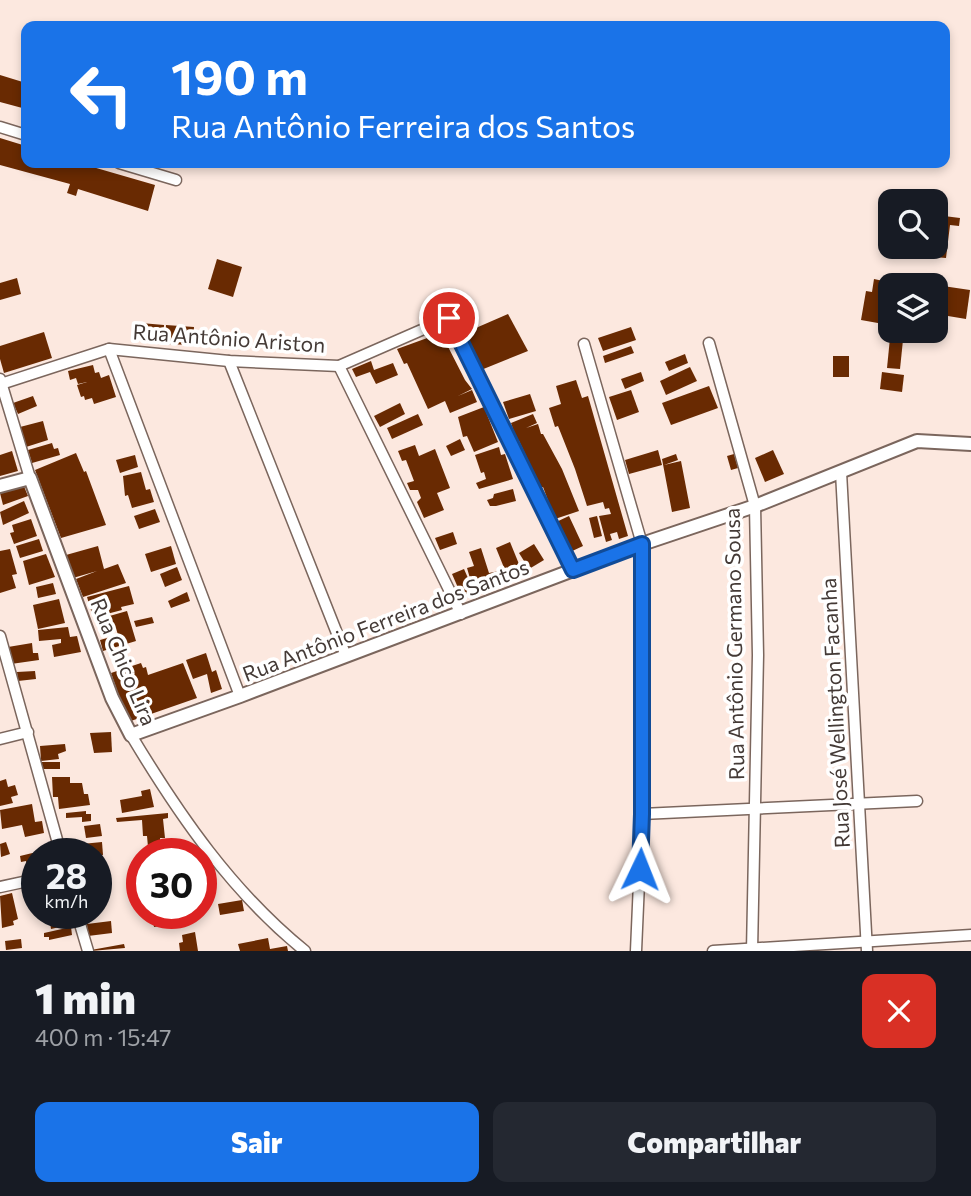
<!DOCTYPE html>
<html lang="pt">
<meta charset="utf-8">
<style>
:root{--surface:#171b24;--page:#242831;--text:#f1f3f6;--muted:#9ea1a6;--accent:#1a73e8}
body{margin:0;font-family:Commissioner,sans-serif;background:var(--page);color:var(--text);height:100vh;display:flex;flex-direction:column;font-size:26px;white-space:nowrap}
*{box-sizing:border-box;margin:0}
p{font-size:23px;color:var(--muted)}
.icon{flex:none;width:38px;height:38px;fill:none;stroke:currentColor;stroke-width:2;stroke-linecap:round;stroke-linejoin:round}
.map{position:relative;height:951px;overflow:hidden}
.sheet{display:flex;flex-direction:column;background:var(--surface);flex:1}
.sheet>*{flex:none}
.guide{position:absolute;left:21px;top:21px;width:929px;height:147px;border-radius:14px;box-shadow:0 4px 10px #0003;background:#1a73e8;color:#fff;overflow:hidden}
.fabs{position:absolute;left:878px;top:189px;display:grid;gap:14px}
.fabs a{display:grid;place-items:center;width:70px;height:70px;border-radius:14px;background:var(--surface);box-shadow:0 4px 10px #0003;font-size:35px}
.speed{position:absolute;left:21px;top:838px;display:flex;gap:14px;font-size:35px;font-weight:700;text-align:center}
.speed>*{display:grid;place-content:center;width:91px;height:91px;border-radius:50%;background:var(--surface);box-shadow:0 4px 10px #0003;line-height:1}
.speed small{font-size:18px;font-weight:400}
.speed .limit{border:10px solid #d22;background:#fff;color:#111}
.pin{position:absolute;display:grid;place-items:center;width:60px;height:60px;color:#fff;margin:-30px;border:4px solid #fff;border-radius:50%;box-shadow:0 2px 7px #0007}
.me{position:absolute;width:77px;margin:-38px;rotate:2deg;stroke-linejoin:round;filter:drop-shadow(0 0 5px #0008)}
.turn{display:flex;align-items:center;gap:24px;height:147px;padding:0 35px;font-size:32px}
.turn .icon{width:91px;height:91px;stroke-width:2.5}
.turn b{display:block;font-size:49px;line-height:60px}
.round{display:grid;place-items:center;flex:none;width:74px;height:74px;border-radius:14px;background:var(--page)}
.overview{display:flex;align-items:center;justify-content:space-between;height:119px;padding:0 35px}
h1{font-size:42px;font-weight:800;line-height:52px}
.action{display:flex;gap:14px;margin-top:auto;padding:14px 35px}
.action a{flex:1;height:80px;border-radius:14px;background:var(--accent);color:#fff;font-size:28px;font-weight:800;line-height:80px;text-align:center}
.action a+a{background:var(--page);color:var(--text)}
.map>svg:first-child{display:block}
</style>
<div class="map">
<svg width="971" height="951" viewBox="0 0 971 951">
<rect width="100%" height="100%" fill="#fce8df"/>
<g fill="#692a02">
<path d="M0 75 26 83V109L0 102Z"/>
<path d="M0 138 26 146V163H79L155 185 148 211 78 189 76 196 67 193 70 184 0 165Z"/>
<path d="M936 215 960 218 959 226 950 225 946 258 934 257Z"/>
<path d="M217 259 242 267 233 297 208 289Z"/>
<path d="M17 278 21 294 0 300V283Z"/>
<path d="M874 279 888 282 886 295 891 296 889 325 861 320 866 291 872 292Z"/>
<path d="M936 285 970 290 966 319 936 314Z"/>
<path d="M508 314 528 351 481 370 462 334Z"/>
<path d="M141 323 164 325 163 341 139 340Z"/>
<path d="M166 325 194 327 193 345 165 344Z"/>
<path d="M631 327 636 340 603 351 598 338Z"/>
<path d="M44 332 52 358 4 373 0 359V346Z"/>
<path d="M441 333 465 380 472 389 458 396 472 390 477 402 450 413 445 401 428 409 407 363 404 364 397 349Z"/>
<path d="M890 338 903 340 900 369 887 368Z"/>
<path d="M631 346 634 353 605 363 603 356Z"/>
<path d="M685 354 688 363 669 371 665 362Z"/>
<rect x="833" y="356" width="16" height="21"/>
<path d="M371 361 374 370 393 363 398 375 376 384 370 372 356 377 352 369Z"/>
<path d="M93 365 95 373 99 372 101 378 109 375 116 397 94 404 92 398 85 400 84 396 81 397 77 385 87 382 78 384 76 378 70 380 68 371Z"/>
<path d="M690 367 697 381 666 395 660 381Z"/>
<path d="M641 372 644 381 625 389 621 379Z"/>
<path d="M882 372 904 375 902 392 880 389Z"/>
<path d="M576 380 582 398 588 396 628 536 619 539 617 532 610 534 612 540 606 542 599 516 611 514 609 508 605 509 603 502 587 506 575 469 558 426 555 427 549 408 561 404 556 386Z"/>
<path d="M709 386 718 408 671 425 662 403Z"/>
<path d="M631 390 639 412 617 420 609 397Z"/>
<path d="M530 394 536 411 509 419 503 402Z"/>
<path d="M33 396 37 406 18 414 13 403Z"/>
<path d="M400 403 405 414 380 427 374 416Z"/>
<path d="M484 407 498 442 474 452 467 436 463 437 458 417Z"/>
<path d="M418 414 423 425 392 439 387 428Z"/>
<path d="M533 414 537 423 526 428 538 424 541 434H543L562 469 579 511 555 519 543 487 539 489 535 474 530 475 528 469H531L528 460 519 441H517L511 423Z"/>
<path d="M43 421 48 440 26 447 20 427Z"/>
<path d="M460 439 465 450 451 456 446 446Z"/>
<path d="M52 443 54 449 58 448 60 455 32 463 28 450Z"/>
<path d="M415 445 419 456 435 449 450 488 437 493 444 510 424 518 417 502 421 498 418 490H410L407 483 414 481 406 460 402 461 398 451Z"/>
<path d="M499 447 501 455 505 454 513 479 479 489 476 483 486 479 484 472 481 473 475 455Z"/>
<path d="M658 450 662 465 629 474 625 460Z"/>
<path d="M773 450 784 474 765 482 755 458Z"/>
<path d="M12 451 18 471 0 476V455Z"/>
<path d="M76 453 84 472 86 471 106 525 61 538 35 470Z"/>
<path d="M676 454 678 460 664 465 681 461 690 508 672 512 662 459Z"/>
<path d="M734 454 738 468 731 470 727 456Z"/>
<path d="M135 455 138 467 120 473 116 460Z"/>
<path d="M141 472 146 490 150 489 154 502 132 508 128 495 125 496 123 476Z"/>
<path d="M23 484 28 496 3 505 0 493Z"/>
<path d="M513 489 516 501 496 506H490L487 500 493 498 494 494Z"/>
<path d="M24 501 29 513 3 525 0 512Z"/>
<path d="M155 509 160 522 139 529 134 516Z"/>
<path d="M569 516 583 546 568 553 554 523Z"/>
<path d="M597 516 602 536 594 538 589 518Z"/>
<path d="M31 519 37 536 14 544 10 533 14 532 12 525Z"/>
<path d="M453 532 457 544 440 550 435 538Z"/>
<path d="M39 539 43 551 20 558 16 546Z"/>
<path d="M510 542 523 574 509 580 496 548Z"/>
<path d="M534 544 544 560 529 569 519 553Z"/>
<path d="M98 546 104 569 118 564 126 583 83 597 76 579 97 571 73 578 66 555Z"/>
<path d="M171 546 176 564 151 572 145 554Z"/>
<path d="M481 548 489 573 499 571 502 582 474 592 467 568 474 566 469 552Z"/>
<path d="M10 549 17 574 12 575 16 588 0 593V551Z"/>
<path d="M46 554 55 577 29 585 23 561Z"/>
<path d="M177 567 182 580 165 587 160 574Z"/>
<path d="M464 569 474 592 462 597 452 574Z"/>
<path d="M53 583 56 594 38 598 36 587Z"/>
<path d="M129 586 134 604 121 607 122 610 99 616 97 613 92 614 87 597Z"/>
<path d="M187 592 190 601 171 608 168 601Z"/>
<path d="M59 599 65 623 38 629 33 605Z"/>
<path d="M127 611 136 641 103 651 100 640 118 635 116 628 103 632 99 619Z"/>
<path d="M152 617 154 623 136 627 134 621Z"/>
<path d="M68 627 70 637 77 636 81 652 54 657 52 645 61 643V639L39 641 38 630Z"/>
<path d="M32 643 33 653H38L39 660 11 664 8 647Z"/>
<path d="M206 653 212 672 216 670 222 689 211 693 207 674 193 679 186 660Z"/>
<path d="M141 663 143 668 146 667 148 675 183 663 197 698 128 722 111 673Z"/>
<path d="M35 671 36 679 18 681 17 672Z"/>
<path d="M111 732 112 752 94 753 90 733Z"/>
<path d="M65 744 66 751 58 754 59 759 41 761 40 746Z"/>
<rect x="40" y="762" width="20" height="7"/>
<path d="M52 777H70V783H82L84 794H88L90 805 59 809 58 797H53Z"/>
<path d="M6 779 8 787 15 785 18 795 11 797 13 803 0 806V781Z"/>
<path d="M150 789 154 807 122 813 120 800 142 796 141 791Z"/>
<path d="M32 804 35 822 42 821 44 833 25 837 22 825 2 829 0 810Z"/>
<path d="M86 811V814H91V821L82 822V817L66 818V813Z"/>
<path d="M168 813V818L163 819 165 838H160L161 846 148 847 147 836H143L142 820 117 822 116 818Z"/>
<path d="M100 824 102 836 86 838 84 826Z"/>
<path d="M6 842 10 854 1 857 0 844Z"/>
<path d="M102 842 103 855 73 854 72 845Z"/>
<path d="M49 849 50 854H37V870L28 872 26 861 21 862 20 856Z"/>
<path d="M12 893 18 919 13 921 14 925 2 928 0 896Z"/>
<path d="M242 900 244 911 220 915 218 904Z"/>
<path d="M152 914H168L170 924 154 927Z"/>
<path d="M62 919 64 926 51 929 50 922Z"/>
<path d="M111 921 112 933 88 936 87 924Z"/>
<path d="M71 927 72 935 49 940V937H44V933Z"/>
<path d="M195 932 198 951H180L179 943 183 942 182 935Z"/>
<path d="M268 938 270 949 287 946 288 951H240L238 944Z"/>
<path d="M21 939 22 948 6 950 5 941Z"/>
<path d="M124 944 125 948 91 951V950Z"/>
</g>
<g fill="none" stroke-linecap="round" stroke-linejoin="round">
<g stroke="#7b665d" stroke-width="13">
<g id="minor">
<path d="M0 127 26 135"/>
<path d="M119 163 176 180"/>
<path d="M709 343 755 506 758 655 752 951"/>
<path d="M584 344 642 544V814L636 951"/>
<path d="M109 349 240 696"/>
<path d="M229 361 346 656"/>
<path d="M339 366 461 614"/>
<path d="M0 379 30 478"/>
<path d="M1 384 109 349 229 361 339 366 449 318 573 571"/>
<path d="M841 472 867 951"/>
<path d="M0 636 61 854"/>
<path d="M131 735C179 815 232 892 305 951"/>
<path d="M0 739 28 732"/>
<path d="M642 814 917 801"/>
<path d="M0 887 37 879"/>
<path d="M77 914 88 951"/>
<path d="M713 951 971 935"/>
</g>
</g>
<g stroke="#7b665d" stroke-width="16">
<path id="tertiary" d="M0 486 30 478 112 698 131 735 240 696 642 544 755 506 917 441 971 444"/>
</g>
<use href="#minor" stroke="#fff" stroke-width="10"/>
<use href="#tertiary" stroke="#fff" stroke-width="12"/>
</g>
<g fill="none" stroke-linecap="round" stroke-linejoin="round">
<g stroke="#114b97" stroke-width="18">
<path id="route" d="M449 318 573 570 642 544V814L640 869"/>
</g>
<use href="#route" stroke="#1a73e8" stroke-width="12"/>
</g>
<g text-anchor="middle" stroke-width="7" stroke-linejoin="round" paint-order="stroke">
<g font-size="21" fill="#443a36" stroke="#fff">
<text transform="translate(229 339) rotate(4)" y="7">Rua Antônio Ariston</text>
<text transform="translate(386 621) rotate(-21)" y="7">Rua Antônio Ferreira dos Santos</text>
<text transform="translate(735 644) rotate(-91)" y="7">Rua Antônio Germano Sousa</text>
<text transform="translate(123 662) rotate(67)" y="7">Rua Chico Lira</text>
<text transform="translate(836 713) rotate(-93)" y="7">Rua José Wellington Facanha</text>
</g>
</g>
</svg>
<div class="fabs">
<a><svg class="icon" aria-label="search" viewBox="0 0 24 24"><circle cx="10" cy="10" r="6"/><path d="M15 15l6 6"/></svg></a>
<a><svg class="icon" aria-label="layers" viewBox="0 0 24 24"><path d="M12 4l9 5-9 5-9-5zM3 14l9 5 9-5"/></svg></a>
</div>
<div class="speed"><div>28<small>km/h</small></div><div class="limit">30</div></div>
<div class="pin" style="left:449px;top:318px;background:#d93025"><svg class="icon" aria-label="arrive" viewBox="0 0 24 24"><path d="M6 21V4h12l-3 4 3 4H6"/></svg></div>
<svg class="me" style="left:640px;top:869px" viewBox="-20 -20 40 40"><path d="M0-17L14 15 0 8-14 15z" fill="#1a73e8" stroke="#fff" stroke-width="4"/></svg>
<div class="guide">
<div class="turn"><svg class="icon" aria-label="left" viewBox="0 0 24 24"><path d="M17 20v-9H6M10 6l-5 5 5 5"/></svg><div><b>190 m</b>Rua Antônio Ferreira dos Santos</div></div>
</div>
</div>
<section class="sheet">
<div class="overview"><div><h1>1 min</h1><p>400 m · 15:47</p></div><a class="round" style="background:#d93025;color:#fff"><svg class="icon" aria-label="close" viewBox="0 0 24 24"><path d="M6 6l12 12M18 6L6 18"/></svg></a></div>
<div class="action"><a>Sair</a><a>Compartilhar</a></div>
</section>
